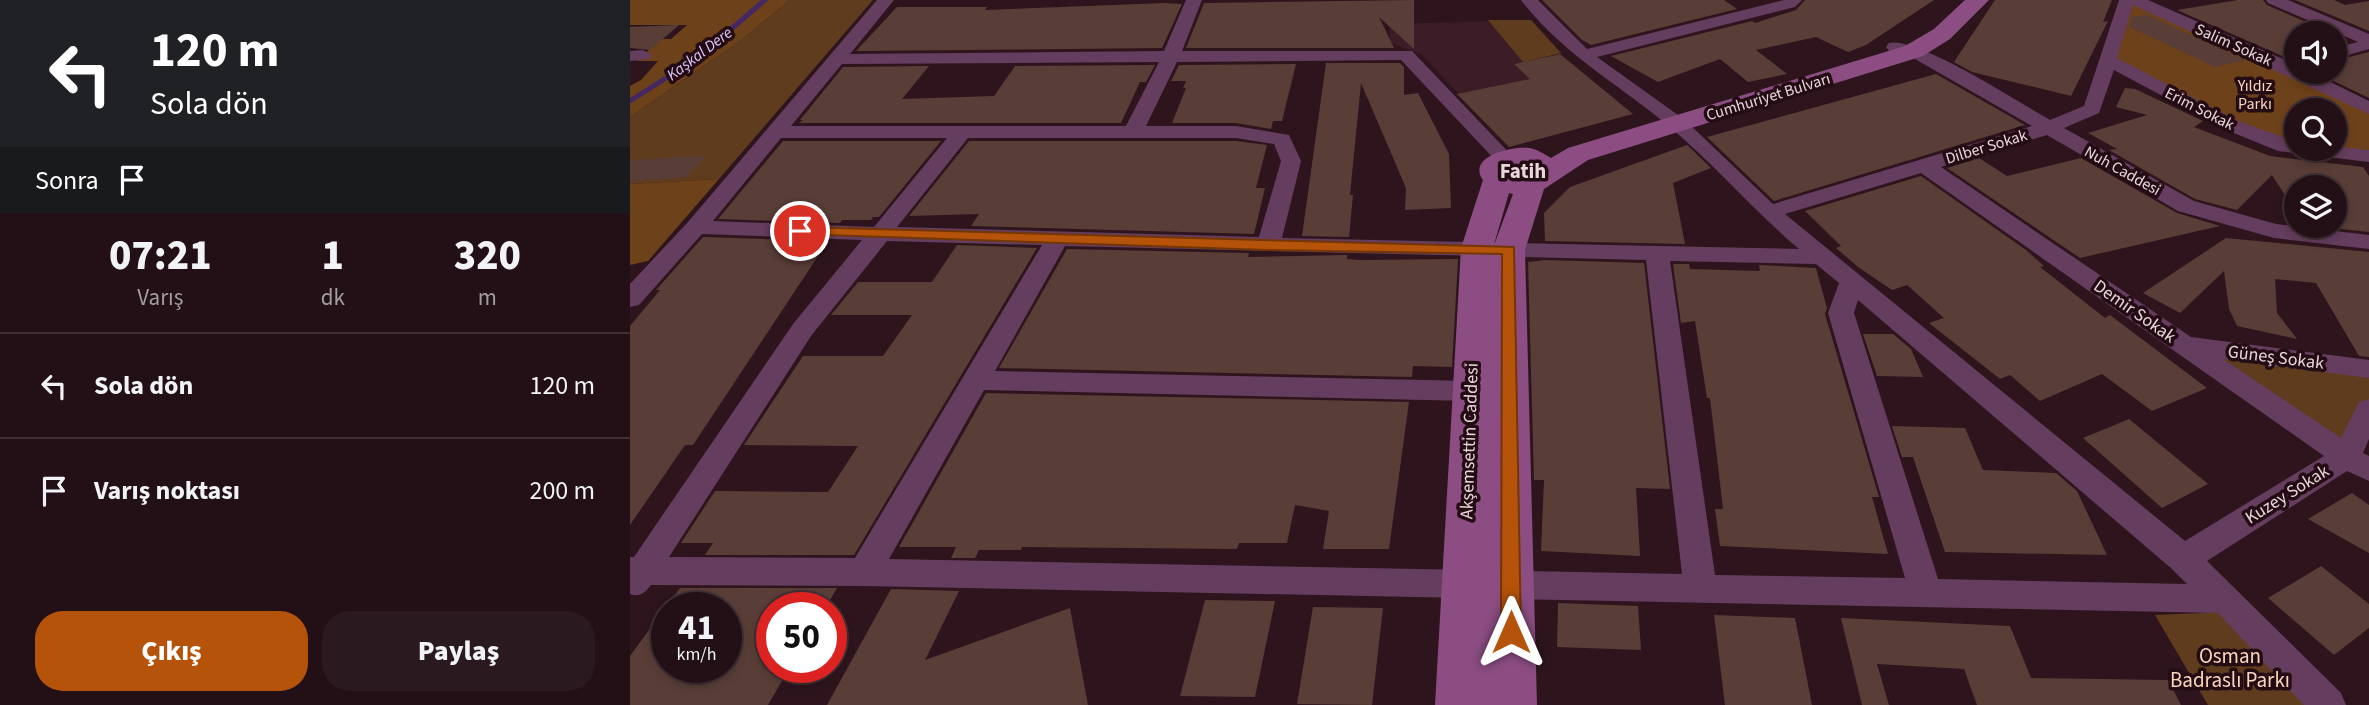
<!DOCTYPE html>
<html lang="tr">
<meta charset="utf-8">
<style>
:root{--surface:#221016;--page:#2a191f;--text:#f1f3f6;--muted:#a29da1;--line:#3f3035;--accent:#b45309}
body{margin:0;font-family:"Source Sans 3",sans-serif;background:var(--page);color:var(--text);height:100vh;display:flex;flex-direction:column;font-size:26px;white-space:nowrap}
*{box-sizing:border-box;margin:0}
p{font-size:23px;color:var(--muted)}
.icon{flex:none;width:38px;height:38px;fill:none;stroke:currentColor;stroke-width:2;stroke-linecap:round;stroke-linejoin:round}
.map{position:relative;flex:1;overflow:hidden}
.panel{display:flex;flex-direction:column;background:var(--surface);width:630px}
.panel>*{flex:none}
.guide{background:#202124;color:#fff;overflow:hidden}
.tools{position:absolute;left:1654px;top:21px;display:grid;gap:14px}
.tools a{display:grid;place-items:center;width:63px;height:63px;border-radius:50%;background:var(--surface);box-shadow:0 4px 10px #0003,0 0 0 2px var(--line);font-size:35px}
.speed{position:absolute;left:21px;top:592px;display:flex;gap:14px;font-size:35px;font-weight:700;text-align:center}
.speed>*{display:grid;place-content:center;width:91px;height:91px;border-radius:50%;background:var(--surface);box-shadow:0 4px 10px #0003,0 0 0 2px var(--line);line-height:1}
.speed small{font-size:18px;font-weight:400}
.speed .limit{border:10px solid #d22;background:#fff;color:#111}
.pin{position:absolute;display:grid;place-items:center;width:60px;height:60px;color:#fff;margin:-30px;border:4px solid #fff;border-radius:50%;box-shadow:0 2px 7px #0007}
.me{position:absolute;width:77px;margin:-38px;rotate:0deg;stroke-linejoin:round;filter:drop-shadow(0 0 5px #0008)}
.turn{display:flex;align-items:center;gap:24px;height:147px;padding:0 35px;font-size:32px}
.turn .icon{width:91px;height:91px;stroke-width:2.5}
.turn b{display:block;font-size:49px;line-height:60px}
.then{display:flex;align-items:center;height:66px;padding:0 35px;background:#0003;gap:14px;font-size:26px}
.eta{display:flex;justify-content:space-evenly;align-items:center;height:119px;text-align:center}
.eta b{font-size:42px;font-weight:800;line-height:49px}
.button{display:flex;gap:14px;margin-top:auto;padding:14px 35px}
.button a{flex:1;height:80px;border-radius:28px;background:var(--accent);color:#fff;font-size:28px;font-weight:800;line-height:80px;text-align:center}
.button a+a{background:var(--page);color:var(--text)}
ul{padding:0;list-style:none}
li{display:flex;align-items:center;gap:21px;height:105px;padding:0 35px;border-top:2px solid var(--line)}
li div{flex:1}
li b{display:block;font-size:26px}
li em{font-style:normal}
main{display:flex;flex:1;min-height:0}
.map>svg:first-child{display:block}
</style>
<main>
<section class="panel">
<div class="guide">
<div class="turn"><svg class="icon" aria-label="left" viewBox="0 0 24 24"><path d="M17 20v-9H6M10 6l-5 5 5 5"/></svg><div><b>120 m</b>Sola dön</div></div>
<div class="then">Sonra<svg class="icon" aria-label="arrive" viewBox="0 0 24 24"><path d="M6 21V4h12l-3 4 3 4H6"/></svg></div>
</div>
<div class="eta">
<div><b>07:21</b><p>Varış</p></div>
<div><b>1</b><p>dk</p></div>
<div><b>320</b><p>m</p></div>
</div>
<ul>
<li><svg class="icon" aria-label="left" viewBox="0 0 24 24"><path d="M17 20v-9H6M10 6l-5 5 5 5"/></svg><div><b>Sola dön</b></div><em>120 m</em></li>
<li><svg class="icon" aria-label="arrive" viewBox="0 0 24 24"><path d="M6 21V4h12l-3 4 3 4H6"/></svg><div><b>Varış noktası</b></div><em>200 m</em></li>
</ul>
<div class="button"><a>Çıkış</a><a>Paylaş</a></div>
</section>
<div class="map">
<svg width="1739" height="705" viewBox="0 0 1739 705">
<rect width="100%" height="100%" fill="#2e151d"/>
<path fill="#3c1d27" d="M901 20 931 53 885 65 929 105 857 124 791 54 760 43V24Z"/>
<g fill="#5f3c1d">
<path d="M160 0H243L89 179 0 184V117L110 41Z"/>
<path d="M858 20H901L931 53 893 62Z"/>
<path d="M1553 345 1739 369V409L1716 457Z"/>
<path d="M1597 612 1689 705H1578L1525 615Z"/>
</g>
<g fill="#6d4119">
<path d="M0 0H160L110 41 0 117V86L11 80 28 61H6L32 39H41L57 25H0Z"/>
<path d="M1497 0 1739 108V156L1673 149H1704V110H1666V148L1655 147 1478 60Z"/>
<path d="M89 179 18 261 0 265V184Z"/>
</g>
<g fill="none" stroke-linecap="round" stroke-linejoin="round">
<path stroke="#452863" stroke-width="5" d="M0 101 66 59 135 0"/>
</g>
<g fill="#593d37" fill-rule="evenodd">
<path d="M784 0V49L749 17 764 48H556L574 3Z"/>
<path d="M912 0H1094L1107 9 961 45 952 40Z"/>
<path d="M1175 0H1304L1236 45 1218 52 1186 37 1126 50 1157 74 1118 82 1090 59 1028 82 981 56 1122 21 1125 23 1166 10Z"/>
<path d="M1365 0H1482L1473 22 1478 21 1441 96 1342 72 1324 62Z"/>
<path d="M1608 0H1633L1637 5 1701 33H1666V62L1547 10Z"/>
<path d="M1665 0H1704L1715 5 1739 1V31Z"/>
<path d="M534 3 552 4 532 48 226 51 267 7H357L355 10Z"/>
<path d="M1517 15 1615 60 1585 67 1499 27 1502 17Z"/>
<path d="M49 25 20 50 0 48V27Z"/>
<path d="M1739 52V98L1685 72H1704V61Z"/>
<path d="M930 54 1003 114 879 147 827 94 900 79 884 64Z"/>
<path d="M696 63H770L774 67V95L788 93 819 154 821 208 775 210 776 188 731 83 720 195H723L719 237 672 236Z"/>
<path d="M666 64 652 121H643L641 129 606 123H542L556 88H553L556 81H541L549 65Z"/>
<path d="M525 65 516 82H510L491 123H169L173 120H170L213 67 299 66 272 99 364 96 385 66Z"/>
<path d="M1306 74 1395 125 1144 201 1077 137Z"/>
<path d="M1495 88 1505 89 1573 121 1564 127 1640 156 1733 167 1739 176V232L1683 226H1704V187H1666V212L1642 175 1607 210 1565 199 1479 150 1487 149 1458 133 1517 115 1486 107Z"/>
<path d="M153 141H311L249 217H243L241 220H212L210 223 88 219Z"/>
<path d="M339 141H606L637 145 626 188H635L624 234 341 226 349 214 279 216Z"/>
<path d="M1057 145 1081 168 1043 183 1055 244 915 241 914 213 940 187Z"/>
<path d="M76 156 56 177 0 181V160Z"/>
<path d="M1349 158 1377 176 1451 158 1547 213 1590 226 1450 258 1317 168Z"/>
<path d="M1291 176 1396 250 1414 266 1410 267 1475 318 1480 315 1577 388 1522 411 1472 374 1410 401 1380 375 1370 379 1299 323 1314 318 1277 285 1262 290 1228 267 1206 248 1211 246 1175 211Z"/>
<path d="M73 237 198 241 63 445H55L0 525V326L30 290H26Z"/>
<path d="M1596 238 1739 252V357L1729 356 1686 283 1645 279 1647 313 1667 339 1607 326 1599 309 1594 271 1550 313 1513 293Z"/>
<path d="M327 245 407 248 224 555H75L83 543H51L85 491 198 492 228 446 114 445 173 356H253L282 315H201L228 282H302Z"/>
<path d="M437 249 619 253 618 257 717 255V259L729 260 828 259 822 367 783 366 782 377 369 368Z"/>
<path d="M915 260 1014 263 1040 489 1006 488 1010 556 911 551 914 480H904L898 262Z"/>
<path d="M1043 264H1059L1060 269 1130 271 1129 265 1186 268 1197 308 1195 314 1249 497H1242L1258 554 1090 546 1085 509H1093L1080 398H1077L1065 321 1051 323Z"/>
<path d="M1233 334H1263L1281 349 1293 377 1247 376Z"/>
<path d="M356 393 779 402 759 549H693L699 511 665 505 657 543H609L607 549 392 547 391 550H349L345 558H321L326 547H269Z"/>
<path d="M1499 419 1578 484 1532 508 1453 438Z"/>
<path d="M1262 426 1335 428 1353 470 1426 473 1447 491 1477 555 1315 552 1283 457H1272Z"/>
<path d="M1722 493 1739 505V553L1678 519Z"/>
<path d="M1691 566 1739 604V628L1704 655 1638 598Z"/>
<path d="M50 588H207L196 607H142V667H160L138 705H0V656ZM37 607H96V667H37Z"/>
<path d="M261 589 329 591 295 660 440 608 458 705H197Z"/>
<path d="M575 600 645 601 625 697 550 696Z"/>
<path d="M928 603 1008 606 1011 650 927 647Z"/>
<path d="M683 607 753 608 742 705 667 704Z"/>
<path d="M1084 615 1165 618 1182 705H1095Z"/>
<path d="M1211 618 1380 626 1401 678 1538 680 1551 705H1347L1334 669 1247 664 1259 705H1232Z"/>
</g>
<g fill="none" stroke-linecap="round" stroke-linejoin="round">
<g fill="#653d5e" fill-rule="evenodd">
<path d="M247 0H264L220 54 534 51 556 0H572L552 51H782L885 159 882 163H868L771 60 547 62 516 126H606L659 135 671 161 652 238 1169 249C1124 211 1086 166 1041 128 990 85 932 54 891 0H908L957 49 1154 0H1172L1165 7 967 57 1055 120 1143 204 1402 126 1278 55 1259 51 1256 47 1259 43C1287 36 1390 103 1420 120L1454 106 1489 0H1518L1662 63 1666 65V72H1680L1739 101V114L1503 5 1487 58 1608 121 1666 142V149H1704V146L1739 150V162L1648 151 1594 129 1484 70 1469 113 1434 128 1564 201 1646 224 1739 235V249L1644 238 1548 211 1417 135 1311 167 1561 337 1739 360V378L1593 359 1711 438 1729 402 1739 399V439L1733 453 1739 456V481L1717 471 1577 561 1711 693 1716 705H1674L1588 613 234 586 21 585C16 592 9 598 0 594V557H4L163 324 232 240 72 234 9 305 0 307V284L58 222ZM529 62 496 126H161L212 64ZM151 138H317L244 227 83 221ZM338 138H606L644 144 651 161 629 237 267 227ZM1291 173 1694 456 1555 541 1155 214ZM257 241 412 245 225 558 39 557 181 336ZM435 246 1016 260 1052 574 259 559 354 390 841 401 851 398 855 391 851 384 841 381 365 371ZM1040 261 1186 264 1209 283 1198 313 1275 578 1085 575ZM1228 300 1542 569 1557 584 1308 579 1224 313Z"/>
<path d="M1636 0H1658L1739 34V49L1704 59V48L1728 42 1638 3Z"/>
<path d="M13 50 22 55 19 59 0 61V51Z"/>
</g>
<path fill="#8c4d82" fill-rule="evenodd" d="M1335 0H1359L1320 39 1293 56 958 160 914 189 895 250 907 705H805L831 248 853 180C836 156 883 146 899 148 907 149 914 154 921 158L938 148 1275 46 1304 29ZM887 166H893L901 172 889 176 879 172ZM879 193 883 194 863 248Z"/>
</g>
<path fill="#b45309" stroke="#753606" stroke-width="2" d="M170 227 884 247 891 632 888 639 881 642 874 639 871 632 872 254 638 250 166 234 164 231Z"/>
<g text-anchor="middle" stroke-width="7" stroke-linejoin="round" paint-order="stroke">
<g font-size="16" fill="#e8d6da" stroke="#240c14">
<text transform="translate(1604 44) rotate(24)" y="6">Salim Sokak</text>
<text transform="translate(1138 96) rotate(-17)" y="6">Cumhuriyet Bulvarı</text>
<text transform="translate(1570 108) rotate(27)" y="6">Erim Sokak</text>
<text transform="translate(1356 146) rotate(-17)" y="6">Dilber Sokak</text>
<text transform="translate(1493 170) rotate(29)" y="6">Nuh Caddesi</text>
</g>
<g font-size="16" font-style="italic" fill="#dec7fe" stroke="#240c14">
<text transform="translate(69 53) rotate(-37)" y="6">Kaşkal Dere</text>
</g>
<g font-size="16" fill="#f9d7bc" stroke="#240c14">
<text x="1625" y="91">Yıldız<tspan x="1625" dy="18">Parkı</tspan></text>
</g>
<g font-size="18" fill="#e8d6da" stroke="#240c14">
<text transform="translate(1505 311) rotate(35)" y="6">Demir Sokak</text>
<text transform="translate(1646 357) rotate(7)" y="6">Güneş Sokak</text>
<text transform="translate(839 441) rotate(-88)" y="6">Akşemsettin Caddesi</text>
<text transform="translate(1657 494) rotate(-32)" y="6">Kuzey Sokak</text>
</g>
<g font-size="21" font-weight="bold" fill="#e8d6da" stroke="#240c14">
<text x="893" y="178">Fatih</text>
</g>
<g font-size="21" fill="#f9d7bc" stroke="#240c14">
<text x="1600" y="663">Osman<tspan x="1600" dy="24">Badraslı Parkı</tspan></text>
</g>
</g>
</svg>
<div class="tools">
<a><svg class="icon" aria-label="sound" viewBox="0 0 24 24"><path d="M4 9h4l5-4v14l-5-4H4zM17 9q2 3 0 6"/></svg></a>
<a><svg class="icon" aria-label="search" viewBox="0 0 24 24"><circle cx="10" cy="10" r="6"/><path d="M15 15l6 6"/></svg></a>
<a><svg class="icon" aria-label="layers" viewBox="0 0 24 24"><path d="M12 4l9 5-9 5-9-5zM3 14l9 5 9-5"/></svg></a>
</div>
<div class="speed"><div>41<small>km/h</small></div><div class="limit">50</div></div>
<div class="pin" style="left:170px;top:231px;background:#d93025"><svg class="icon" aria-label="arrive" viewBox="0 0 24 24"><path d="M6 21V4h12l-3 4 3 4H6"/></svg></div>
<svg class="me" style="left:881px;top:632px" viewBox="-20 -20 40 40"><path d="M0-17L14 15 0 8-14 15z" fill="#b45309" stroke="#fff" stroke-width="4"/></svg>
</div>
</main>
